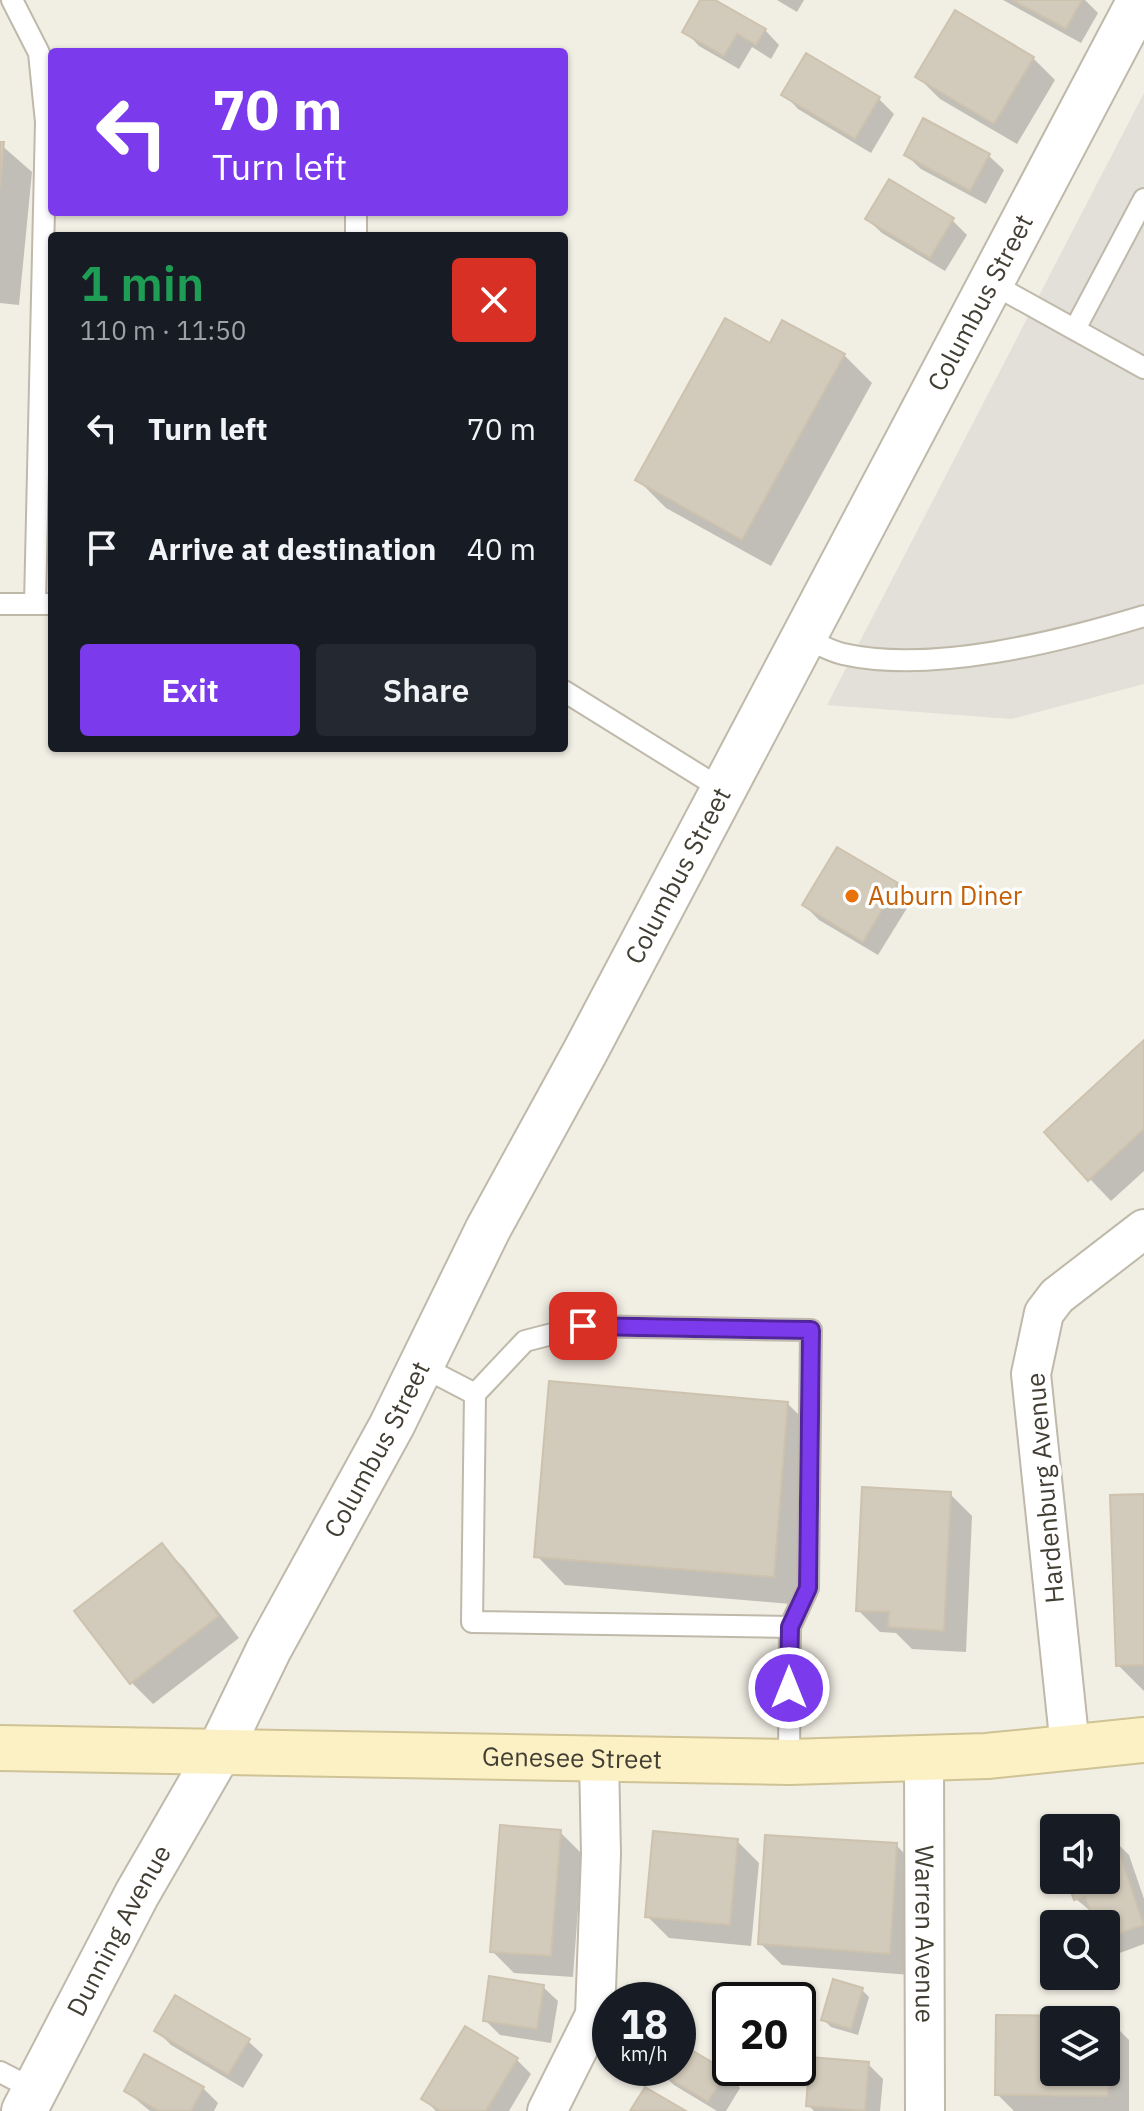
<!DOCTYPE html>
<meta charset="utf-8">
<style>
:root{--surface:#171b24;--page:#242831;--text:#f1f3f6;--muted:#9ea1a6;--accent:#7c3aed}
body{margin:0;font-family:"IBM Plex Sans",sans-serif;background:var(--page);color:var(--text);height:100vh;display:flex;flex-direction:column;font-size:30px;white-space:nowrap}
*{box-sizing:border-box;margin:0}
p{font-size:26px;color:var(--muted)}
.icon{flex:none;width:44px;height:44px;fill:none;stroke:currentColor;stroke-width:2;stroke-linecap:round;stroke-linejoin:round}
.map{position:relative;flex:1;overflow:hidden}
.drawer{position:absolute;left:48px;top:232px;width:520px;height:520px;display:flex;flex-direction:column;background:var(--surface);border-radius:8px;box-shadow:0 2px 6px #0004}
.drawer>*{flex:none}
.hud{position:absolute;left:48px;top:48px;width:520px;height:168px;border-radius:8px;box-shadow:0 2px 6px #0004;background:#7c3aed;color:#fff;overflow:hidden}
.controls{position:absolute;left:1040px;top:1814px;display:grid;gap:16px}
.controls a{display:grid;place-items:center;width:80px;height:80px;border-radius:8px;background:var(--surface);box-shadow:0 2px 6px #0004;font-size:40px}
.speed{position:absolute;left:592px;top:1982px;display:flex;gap:16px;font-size:40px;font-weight:700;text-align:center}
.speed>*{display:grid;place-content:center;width:104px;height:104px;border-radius:50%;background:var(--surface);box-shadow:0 2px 6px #0004;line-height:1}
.speed small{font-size:20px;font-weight:400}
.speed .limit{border:4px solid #111;border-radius:12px;background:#fff;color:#111}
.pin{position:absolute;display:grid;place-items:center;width:68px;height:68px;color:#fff;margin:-34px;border-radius:16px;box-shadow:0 4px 12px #0006}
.me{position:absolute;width:88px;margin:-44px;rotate:0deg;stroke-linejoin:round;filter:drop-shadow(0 0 6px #0008)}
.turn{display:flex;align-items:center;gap:28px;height:168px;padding:0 32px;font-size:36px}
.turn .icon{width:104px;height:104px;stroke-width:2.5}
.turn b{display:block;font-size:56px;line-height:68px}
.round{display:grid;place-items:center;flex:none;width:84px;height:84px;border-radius:8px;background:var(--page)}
.overview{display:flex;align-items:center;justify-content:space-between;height:136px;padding:0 32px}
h1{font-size:48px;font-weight:600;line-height:60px;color:#1e9e55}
.button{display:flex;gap:16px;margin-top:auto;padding:16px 32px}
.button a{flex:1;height:92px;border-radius:8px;background:var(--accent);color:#fff;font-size:32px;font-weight:600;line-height:92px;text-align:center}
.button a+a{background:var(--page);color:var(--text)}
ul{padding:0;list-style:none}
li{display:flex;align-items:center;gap:24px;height:120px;padding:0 32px}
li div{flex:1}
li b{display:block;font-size:30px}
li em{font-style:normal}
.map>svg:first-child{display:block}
</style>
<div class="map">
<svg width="1144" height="2111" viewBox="0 0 1144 2111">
<rect width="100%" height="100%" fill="#f1eee4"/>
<path fill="#e3dfd9" d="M1144 93V684L1011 719 827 705Z"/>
<g fill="#0003" fill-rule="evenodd">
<path d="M702 0H711L765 30 779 45 771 59 752 47 739 69 699 46 685 31Z"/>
<path d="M777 0H804L797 12Z"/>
<path d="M1003 0H1085L1098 13 1081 43Z"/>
<path d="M807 56 879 99 894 114 871 153 798 109 784 94Z"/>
<path d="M1033 58 1055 80 1017 144 940 99 918 77Z"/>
<path d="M0 144 32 172 19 305 0 303Z"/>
<path d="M906 155 989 156 1004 170 986 204 921 169Z"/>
<path d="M867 219 952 220 967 235 945 271 882 233Z"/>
<path d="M844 355 872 383 771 566 666 508 638 480Z"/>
<path d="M897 885 912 900 878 955 819 920 804 905Z"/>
<path d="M1144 1043V1171L1111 1201 1090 1179Z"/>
<path d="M788 1404 816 1432 802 1605 565 1585 537 1556Z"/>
<path d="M950 1494 972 1516 966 1652 912 1649 896 1633 880 1632 858 1610Z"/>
<path d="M1144 1496V1691L1118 1665Z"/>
<path d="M162 1546 184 1568 239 1638 153 1704 131 1682Z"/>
<path d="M560 1832 582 1854 573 1977 514 1973 492 1951Z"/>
<path d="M1114 1840 1129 1855 1144 1899V1944L1117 1954 1106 1943V1924H1097L1093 1913 1076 1899 1069 1880H1106V1843Z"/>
<path d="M737 1841 759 1863 751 1946 669 1938 647 1916Z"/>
<path d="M896 1845 918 1867 911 1975 782 1965 760 1943Z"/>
<path d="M543 1987 558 2001 551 2043 500 2035 485 2020Z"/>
<path d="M862 1990 869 1997 858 2035 831 2027 824 2020Z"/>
<path d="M998 2017 1107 2018 1129 2040V2111H1014L997 2094ZM1054 2020H1106V2072H1054Z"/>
<path d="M156 2030 248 2041 263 2055 243 2088 171 2045Z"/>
<path d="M678 2044 726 2073 740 2088 726 2111H717L674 2085 659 2071 678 2068Z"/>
<path d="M516 2059 531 2074 509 2111H436L424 2099Z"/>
<path d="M868 2064 883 2079 880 2111H814L808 2105Z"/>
<path d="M203 2088 218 2103 214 2111H150L126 2091Z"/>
</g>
<g fill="#d2caba" stroke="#cdc2ae" stroke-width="2" fill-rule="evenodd">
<path d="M700 0H715L766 29 756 45 737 34 724 56 682 32Z"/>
<path d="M1012 0H1082L1066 29Z"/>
<path d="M955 10 1034 57 994 124 915 77Z"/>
<path d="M806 53 880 97 855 139 781 95Z"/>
<path d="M923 118 990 154 970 191 904 155Z"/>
<path d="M0 142H4L0 187Z"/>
<path d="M889 179 954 218 930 258 865 219Z"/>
<path d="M725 318 770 343 782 320 845 354 742 540 635 480Z"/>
<path d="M837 847 898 883 863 942 802 905Z"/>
<path d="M1144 1040V1129L1088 1181 1044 1132Z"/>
<path d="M549 1381 788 1402 774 1577 534 1557Z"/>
<path d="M862 1487 951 1492 944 1631 888 1627 889 1612 856 1611Z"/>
<path d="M1144 1494V1665L1116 1666 1110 1495Z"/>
<path d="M162 1543 219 1616 130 1684 74 1611Z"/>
<path d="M500 1825 561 1830 551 1956 490 1952Z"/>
<path d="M653 1831 738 1839 730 1925 645 1917Z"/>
<path d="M765 1835 897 1843 890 1954 758 1944Z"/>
<path d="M1114 1838 1144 1925 1106 1938V1924H1095L1085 1897 1074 1900 1067 1880H1106V1841Z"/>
<path d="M489 1976 544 1985 537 2029 483 2021Z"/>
<path d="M833 1979 863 1988 851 2029 821 2020Z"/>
<path d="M175 1995 250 2039 228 2075 154 2031Z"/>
<path d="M996 2015 1108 2016V2096L995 2095ZM1054 2020H1106V2072H1054Z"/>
<path d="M465 2026 518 2058 486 2111H441L421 2099Z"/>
<path d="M678 2042 727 2071 708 2102 657 2071 678 2068Z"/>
<path d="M144 2054 204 2087 191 2111H159L124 2091Z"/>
<path d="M810 2057 869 2062 865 2111 806 2106Z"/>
<path d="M645 2087 686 2111H630Z"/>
</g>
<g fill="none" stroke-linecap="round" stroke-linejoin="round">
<g stroke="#bfb9aa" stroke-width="24">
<g id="service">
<path d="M12 0 39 53 46 122 35 604"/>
<path d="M356 236V212"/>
<path d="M991 283 1144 368"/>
<path d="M1075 329 1144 199"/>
<path d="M0 604H52"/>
<path d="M804 638C816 643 830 651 843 654 932 674 1058 642 1144 616"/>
<path d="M564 691 723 790"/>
<path d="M583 1326 811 1330 808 1588 790 1627 472 1622 475 1394 525 1341Z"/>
<path d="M421 1366 475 1394"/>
<path d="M789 1762 790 1627"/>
<path d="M0 2072 35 2090"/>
</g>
</g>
<g stroke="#bfb9aa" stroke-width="42">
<g id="minor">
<path d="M1070 1747 1031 1374 1044 1313 1057 1296 1144 1229"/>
<path id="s1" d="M924 1758 925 2111"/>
<path d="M547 2111 595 2015 601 1854 599 1759"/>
</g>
</g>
<g stroke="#bfb9aa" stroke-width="48">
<g id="tertiary">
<path id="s2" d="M24 2111 137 1894 219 1752 269 1649 392 1425 488 1229 585 1052 1140 0"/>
</g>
</g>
<g stroke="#cfc396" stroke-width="48">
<g id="secondary">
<path id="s3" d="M0 1748 789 1762 987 1756 1144 1740"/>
</g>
</g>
<use href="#service" stroke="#fff" stroke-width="20"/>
<use href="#minor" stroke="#fff" stroke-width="38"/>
<use href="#tertiary" stroke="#fff" stroke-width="44"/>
<use href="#secondary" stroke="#fcf1c4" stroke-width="44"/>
</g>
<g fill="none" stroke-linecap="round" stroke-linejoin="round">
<g stroke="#51269a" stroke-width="20">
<path id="route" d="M583 1326 811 1330 808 1588 790 1627 789 1688"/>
</g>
<use href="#route" stroke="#7c3aed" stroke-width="14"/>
</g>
<circle fill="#e8710a" stroke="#fff" stroke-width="3" cx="852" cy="896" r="8"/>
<g text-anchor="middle" stroke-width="7" stroke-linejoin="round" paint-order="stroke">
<g font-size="26" fill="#433e34" stroke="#fff">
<text dy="9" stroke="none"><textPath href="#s2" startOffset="2046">Columbus Street</textPath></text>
<text dy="9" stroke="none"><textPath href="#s2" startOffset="1398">Columbus Street</textPath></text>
<text dy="9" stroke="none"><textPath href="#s2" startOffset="750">Columbus Street</textPath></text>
<text transform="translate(1045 1488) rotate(-95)" y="9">Hardenburg Avenue</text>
<text dy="9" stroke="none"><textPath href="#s3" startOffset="572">Genesee Street</textPath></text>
<text dy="9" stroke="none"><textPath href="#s2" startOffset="204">Dunning Avenue</textPath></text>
<text dy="9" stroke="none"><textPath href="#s1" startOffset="176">Warren Avenue</textPath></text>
</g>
<g font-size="26" fill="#c56008" stroke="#fff" text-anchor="start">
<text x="868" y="905">Auburn Diner</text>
</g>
</g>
</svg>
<div class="controls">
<a><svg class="icon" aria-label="sound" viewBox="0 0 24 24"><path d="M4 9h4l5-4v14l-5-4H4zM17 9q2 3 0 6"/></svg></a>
<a><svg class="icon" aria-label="search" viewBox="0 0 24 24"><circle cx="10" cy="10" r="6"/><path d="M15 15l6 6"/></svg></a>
<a><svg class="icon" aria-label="layers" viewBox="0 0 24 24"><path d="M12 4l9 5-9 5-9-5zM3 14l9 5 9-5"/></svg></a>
</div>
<div class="speed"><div>18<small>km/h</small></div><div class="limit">20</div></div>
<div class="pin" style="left:583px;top:1326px;background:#d93025"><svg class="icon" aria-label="arrive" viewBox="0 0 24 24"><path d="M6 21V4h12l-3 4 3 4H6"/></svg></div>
<svg class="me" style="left:789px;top:1688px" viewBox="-20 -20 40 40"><circle r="17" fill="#7c3aed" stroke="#fff" stroke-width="3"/><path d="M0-11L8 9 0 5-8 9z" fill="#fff"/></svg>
<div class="hud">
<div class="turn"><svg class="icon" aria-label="left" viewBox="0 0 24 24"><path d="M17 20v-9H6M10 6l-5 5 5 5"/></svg><div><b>70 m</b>Turn left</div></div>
</div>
<section class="drawer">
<div class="overview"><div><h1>1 min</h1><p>110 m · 11:50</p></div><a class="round" style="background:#d93025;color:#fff"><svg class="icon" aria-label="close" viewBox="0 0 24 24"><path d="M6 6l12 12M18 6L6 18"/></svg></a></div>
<ul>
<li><svg class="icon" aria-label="left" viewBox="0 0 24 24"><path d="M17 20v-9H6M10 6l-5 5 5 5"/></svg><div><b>Turn left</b></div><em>70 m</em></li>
<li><svg class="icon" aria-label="arrive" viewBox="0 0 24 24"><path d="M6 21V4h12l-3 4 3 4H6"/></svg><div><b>Arrive at destination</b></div><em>40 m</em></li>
</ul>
<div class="button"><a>Exit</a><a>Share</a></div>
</section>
</div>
